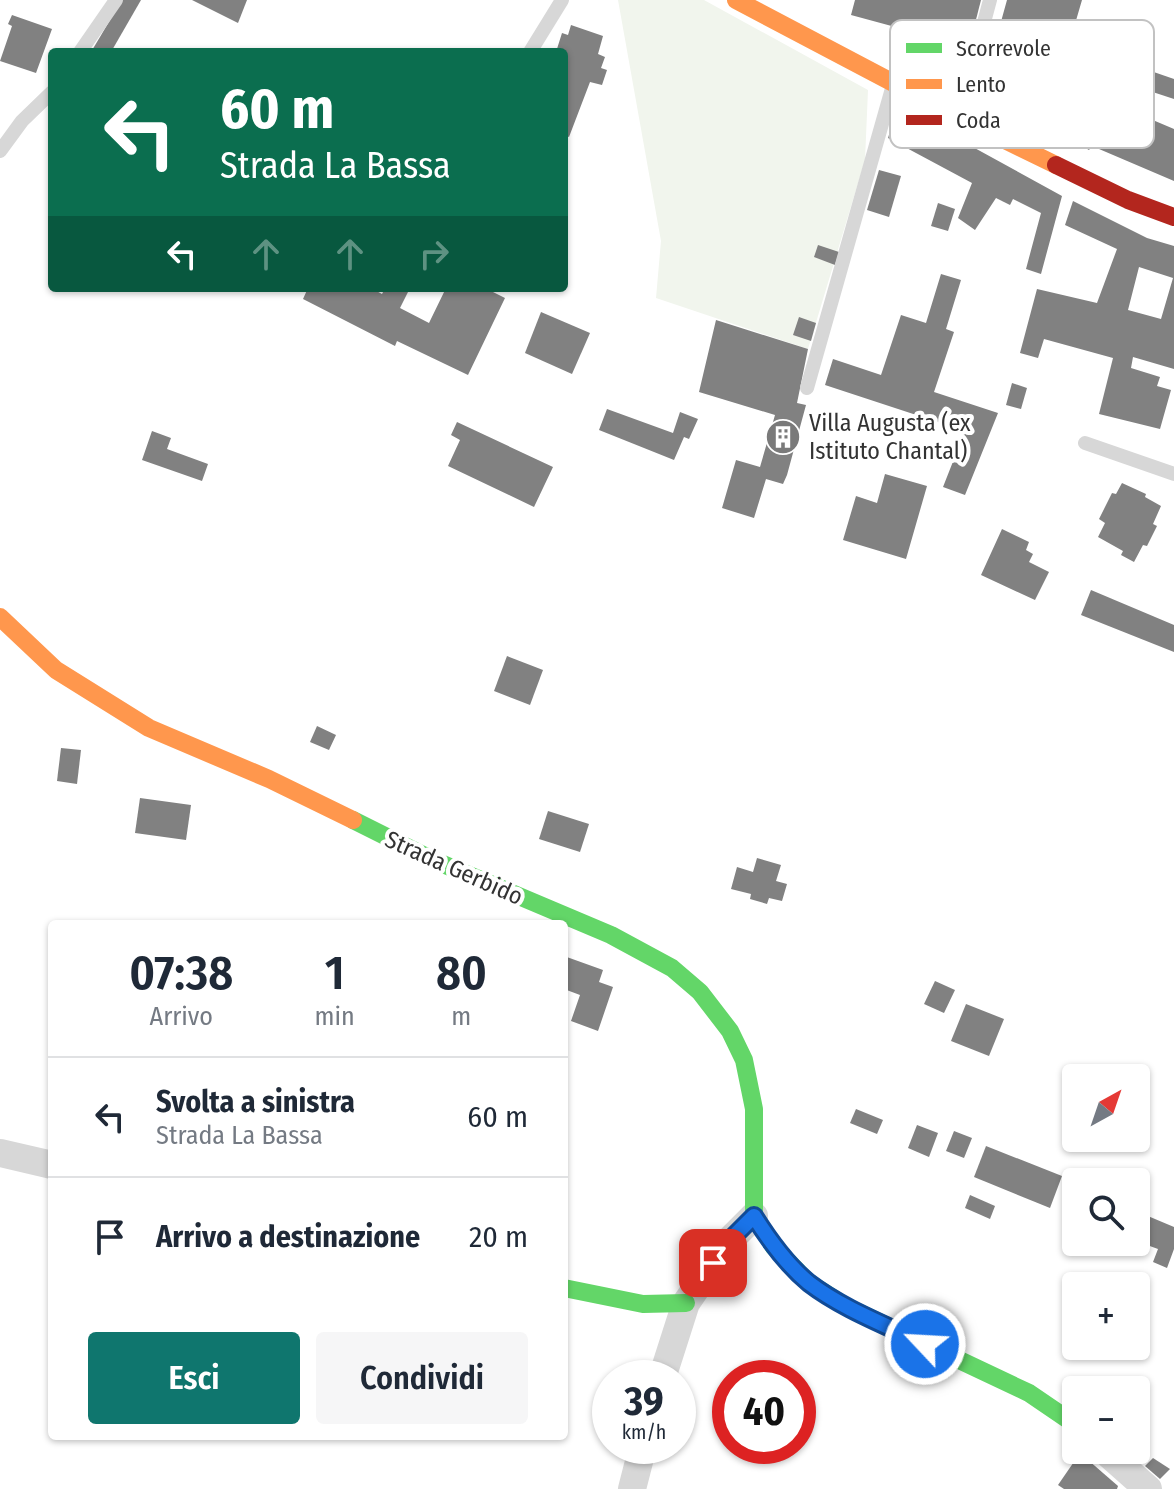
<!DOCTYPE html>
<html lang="it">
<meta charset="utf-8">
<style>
:root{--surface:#fff;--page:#f6f6f7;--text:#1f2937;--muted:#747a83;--line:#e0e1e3;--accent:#0f766e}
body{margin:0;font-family:"Fira Sans Condensed",sans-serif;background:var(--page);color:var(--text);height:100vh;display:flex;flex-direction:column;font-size:30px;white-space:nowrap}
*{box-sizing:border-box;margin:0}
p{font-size:26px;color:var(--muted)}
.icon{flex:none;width:44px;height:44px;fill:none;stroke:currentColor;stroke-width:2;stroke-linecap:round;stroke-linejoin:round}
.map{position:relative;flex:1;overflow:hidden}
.sheet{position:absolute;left:48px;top:920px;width:520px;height:520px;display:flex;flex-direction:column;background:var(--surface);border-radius:8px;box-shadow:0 2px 6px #0004}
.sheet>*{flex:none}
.banner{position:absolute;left:48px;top:48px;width:520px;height:244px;border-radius:8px;box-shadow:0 2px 6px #0004;background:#0b6e4f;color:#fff;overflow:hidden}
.needle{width:52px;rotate:40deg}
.controls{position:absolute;left:1062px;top:1064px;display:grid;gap:16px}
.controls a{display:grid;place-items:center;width:88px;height:88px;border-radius:8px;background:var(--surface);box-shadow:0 2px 6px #0004;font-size:40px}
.speed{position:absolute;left:592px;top:1360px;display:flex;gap:16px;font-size:40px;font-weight:700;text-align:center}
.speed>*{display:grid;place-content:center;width:104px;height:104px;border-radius:50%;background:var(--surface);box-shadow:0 2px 6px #0004;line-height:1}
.speed small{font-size:20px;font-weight:400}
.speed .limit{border:12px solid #d22;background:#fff;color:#111}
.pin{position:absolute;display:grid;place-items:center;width:68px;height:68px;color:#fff;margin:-34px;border-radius:16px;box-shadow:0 4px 12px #0006}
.me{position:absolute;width:88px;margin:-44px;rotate:295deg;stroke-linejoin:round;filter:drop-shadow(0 0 6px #0008)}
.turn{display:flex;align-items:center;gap:28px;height:168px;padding:0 40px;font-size:36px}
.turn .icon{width:104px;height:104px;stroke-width:2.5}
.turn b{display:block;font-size:56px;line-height:68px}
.lanes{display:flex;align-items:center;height:76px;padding:0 40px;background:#0003;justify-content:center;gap:40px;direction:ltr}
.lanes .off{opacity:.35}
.eta{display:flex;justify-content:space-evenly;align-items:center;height:136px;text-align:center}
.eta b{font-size:48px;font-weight:600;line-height:56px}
.button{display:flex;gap:16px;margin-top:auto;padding:16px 40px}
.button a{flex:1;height:92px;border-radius:8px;background:var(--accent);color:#fff;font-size:32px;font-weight:600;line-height:92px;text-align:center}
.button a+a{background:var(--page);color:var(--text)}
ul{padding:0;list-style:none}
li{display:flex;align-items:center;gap:24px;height:120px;padding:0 40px;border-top:2px solid var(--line)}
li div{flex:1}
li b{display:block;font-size:30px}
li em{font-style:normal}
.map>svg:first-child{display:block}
</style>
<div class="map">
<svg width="1174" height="1489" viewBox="0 0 1174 1489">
<rect width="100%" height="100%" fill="#fff"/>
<path fill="#f1f5ed" d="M618 0H704L868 90 865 160 808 349 656 298 661 241Z"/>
<g fill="#818181" fill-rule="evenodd">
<path d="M122 0H141L111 52H91Z"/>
<path d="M192 0H247L238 23Z"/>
<path d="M855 0H981L969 47 851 15Z"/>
<path d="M1007 0H1082L1070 41 1043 33 1035 65 1087 96 1089 93 1174 129V181L1092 146 1089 150 1066 137 1070 132 1009 100 1010 96 984 83Z"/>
<path d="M12 15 52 29 36 73 0 61 12 26 8 24Z"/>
<path d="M571 25 603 36 598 54 605 57 601 68 607 70 602 85 590 82 569 137 564 135V52H556L562 33 568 35Z"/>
<path d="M1116 59 1174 79V99L1110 78Z"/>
<path d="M898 106 1062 196 1041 274 1026 269 1041 213 1013 199 1010 205 996 198 975 230 958 218 972 183 888 138Z"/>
<path d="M879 170 901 176 889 217 867 210Z"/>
<path d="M1073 201 1147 238 1174 246V369L1133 357 1131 368 1160 377 1157 386 1171 390 1160 429 1099 414 1113 358 1044 339 1038 358 1020 353 1037 289 1097 303 1117 249 1065 225ZM1139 267 1173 278 1161 319 1128 310Z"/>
<path d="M938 203 955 209 948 231 931 226Z"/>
<path d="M818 245 839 252 835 265 814 257Z"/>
<path d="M941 274 961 280 946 329 954 332 934 392 998 413 965 495 943 487 965 431 825 385 833 359 881 375 901 315 926 323Z"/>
<path d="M308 288H371L382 294 385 288H400L408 292 400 308 429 323 446 288H485L505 298 468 375 397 341 395 346 303 299Z"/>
<path d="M541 312 590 333 572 374 525 353Z"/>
<path d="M799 317 816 323 811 341 793 335Z"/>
<path d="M716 320 808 349 797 403 806 405 787 475 783 484 766 479 754 518 722 508 736 460 760 467 775 415 699 392Z"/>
<path d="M1012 383 1027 388 1021 409 1006 405Z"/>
<path d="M607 409 673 433 680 412 698 419 689 439 684 437 674 460 599 430Z"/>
<path d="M457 422 553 467 534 507 448 466 460 440 451 435Z"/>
<path d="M152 431 171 438 167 449 208 464 202 481 142 460Z"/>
<path d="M885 474 927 486 906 559 843 540 856 496 877 503Z"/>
<path d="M1122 483 1146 494 1145 497 1161 506 1153 524 1157 526 1147 546 1143 545 1134 562 1121 555 1123 551 1098 537 1105 523 1099 519 1112 493 1116 494Z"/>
<path d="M1002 529 1029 542 1026 550 1033 554 1029 562 1049 572 1035 600 981 575Z"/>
<path d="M1091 590 1174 625V652L1081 615Z"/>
<path d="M507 656 543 670 530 705 494 691Z"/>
<path d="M317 726 336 735 329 750 310 742Z"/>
<path d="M61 748 81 750 77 784 57 781Z"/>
<path d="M140 798 191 805 186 840 135 833Z"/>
<path d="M548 811 589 824 580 852 539 839Z"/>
<path d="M757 858 781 865 776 881 787 884 782 901 769 898 767 904 750 899 751 894 731 889 737 867 753 872Z"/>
<path d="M564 956 603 970 599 982 613 987 598 1031 571 1021 580 995 564 989Z"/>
<path d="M935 981 955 990 944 1013 924 1004Z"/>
<path d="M966 1004 1004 1019 989 1056 951 1041Z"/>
<path d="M856 1109 883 1120 877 1134 850 1123Z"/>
<path d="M917 1125 938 1133 929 1157 908 1148Z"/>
<path d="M954 1131 972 1138 964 1158 946 1151Z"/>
<path d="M986 1146 1062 1176 1050 1208 974 1177Z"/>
<path d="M970 1195 995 1206 990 1219 965 1208Z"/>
<path d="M1136 1211 1174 1227V1249L1167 1268 1153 1262 1158 1249 1136 1241Z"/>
<path d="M1080 1453 1118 1486 1117 1489H1064L1058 1485Z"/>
<path d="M1153 1458 1170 1469 1160 1479 1145 1466Z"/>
</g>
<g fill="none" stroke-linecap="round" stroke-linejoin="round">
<g stroke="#d7d7d7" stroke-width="14">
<path d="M80 52 116 0"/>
<path d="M530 52 562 0"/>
<path d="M959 115 990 0"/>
<path d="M0 151 22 121 52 92"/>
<path d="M807 388 893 85"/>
<path d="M1085 443 1174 474"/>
</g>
<g stroke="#d7d7d7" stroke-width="28">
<path d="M0 1153 52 1165"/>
<path d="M662 1378 686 1303 727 1243 754 1216"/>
<path d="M1104 1450 1148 1489"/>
<path d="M632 1489 643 1446"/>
</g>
<g stroke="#63d668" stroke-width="18">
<path d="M353 820 431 859 611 935 672 968 700 992 730 1031 744 1060 754 1109V1216L774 1247 808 1282 847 1307 1029 1393 1076 1425"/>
<path d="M564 1288 643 1304 686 1303"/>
</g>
<g stroke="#ff974d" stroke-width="18">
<path d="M736 0 958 117 1056 165"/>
<path d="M0 617 56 670 149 728 269 779 353 820"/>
</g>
<path stroke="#b3261e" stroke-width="18" d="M1056 165 1128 200 1174 217"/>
</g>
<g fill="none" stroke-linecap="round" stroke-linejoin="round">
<g stroke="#114b97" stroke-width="20">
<path id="route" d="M713 1263 727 1243 754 1216C769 1240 787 1265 809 1283 843 1309 886 1325 925 1344"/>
</g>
<use href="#route" stroke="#1a73e8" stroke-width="14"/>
</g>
<defs>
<g id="building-disc" transform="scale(1.8)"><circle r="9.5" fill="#7a7a7a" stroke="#fff"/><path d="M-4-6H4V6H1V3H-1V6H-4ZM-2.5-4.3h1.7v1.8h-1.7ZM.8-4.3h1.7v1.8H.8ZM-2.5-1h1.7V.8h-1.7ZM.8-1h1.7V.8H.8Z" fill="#fff"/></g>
</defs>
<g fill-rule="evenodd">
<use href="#building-disc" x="783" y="437"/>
</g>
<g text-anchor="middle" stroke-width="8" stroke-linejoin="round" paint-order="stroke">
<g font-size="24" fill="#333" stroke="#fff" text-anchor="start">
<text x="809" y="431">Villa Augusta (ex<tspan x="809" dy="28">Istituto Chantal)</tspan></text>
</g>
<g font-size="24" fill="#333" stroke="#fff">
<text transform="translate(454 868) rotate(24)" y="8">Strada Gerbido</text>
</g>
</g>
<rect x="890" y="20" width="264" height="128" rx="12" fill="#fff" stroke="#c2c2c2" stroke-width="2"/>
<rect x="906" y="43" width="36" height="10" fill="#63d668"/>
<rect x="906" y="79" width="36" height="10" fill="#ff974d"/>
<rect x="906" y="115" width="36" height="10" fill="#b3261e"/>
<g font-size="22" fill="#333">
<text x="956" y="56">Scorrevole</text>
<text x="956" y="92">Lento</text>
<text x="956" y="128">Coda</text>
</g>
</svg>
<div class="controls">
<a><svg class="needle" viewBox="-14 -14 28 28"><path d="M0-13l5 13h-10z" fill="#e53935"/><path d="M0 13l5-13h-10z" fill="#747a83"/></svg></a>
<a><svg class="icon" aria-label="search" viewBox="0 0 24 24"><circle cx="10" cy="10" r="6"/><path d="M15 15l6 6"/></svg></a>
<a>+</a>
<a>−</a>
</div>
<div class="speed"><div>39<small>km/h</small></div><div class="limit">40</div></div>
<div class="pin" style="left:713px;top:1263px;background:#d93025"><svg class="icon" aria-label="arrive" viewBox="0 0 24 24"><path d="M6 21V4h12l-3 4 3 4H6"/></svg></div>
<svg class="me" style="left:925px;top:1344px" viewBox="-20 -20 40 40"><circle r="17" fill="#1a73e8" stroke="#fff" stroke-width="3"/><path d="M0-11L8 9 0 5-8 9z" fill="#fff"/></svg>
<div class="banner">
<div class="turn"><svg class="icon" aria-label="left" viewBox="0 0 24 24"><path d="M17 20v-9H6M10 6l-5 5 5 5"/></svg><div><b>60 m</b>Strada La Bassa</div></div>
<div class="lanes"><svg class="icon" aria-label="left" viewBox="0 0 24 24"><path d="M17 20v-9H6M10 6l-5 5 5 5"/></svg><svg class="icon off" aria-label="ahead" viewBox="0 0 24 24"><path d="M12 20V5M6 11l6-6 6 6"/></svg><svg class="icon off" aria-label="ahead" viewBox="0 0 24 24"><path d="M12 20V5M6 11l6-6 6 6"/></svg><svg class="icon off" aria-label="right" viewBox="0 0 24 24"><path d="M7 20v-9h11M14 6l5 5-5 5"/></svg></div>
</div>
<section class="sheet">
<div class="eta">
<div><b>07:38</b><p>Arrivo</p></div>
<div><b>1</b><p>min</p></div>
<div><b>80</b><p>m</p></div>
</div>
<ul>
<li><svg class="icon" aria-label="left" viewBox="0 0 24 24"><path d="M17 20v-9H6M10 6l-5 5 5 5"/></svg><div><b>Svolta a sinistra</b><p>Strada La Bassa</p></div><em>60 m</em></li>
<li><svg class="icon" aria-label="arrive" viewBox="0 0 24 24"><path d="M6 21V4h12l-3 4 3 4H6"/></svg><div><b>Arrivo a destinazione</b></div><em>20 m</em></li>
</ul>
<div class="button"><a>Esci</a><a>Condividi</a></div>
</section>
</div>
